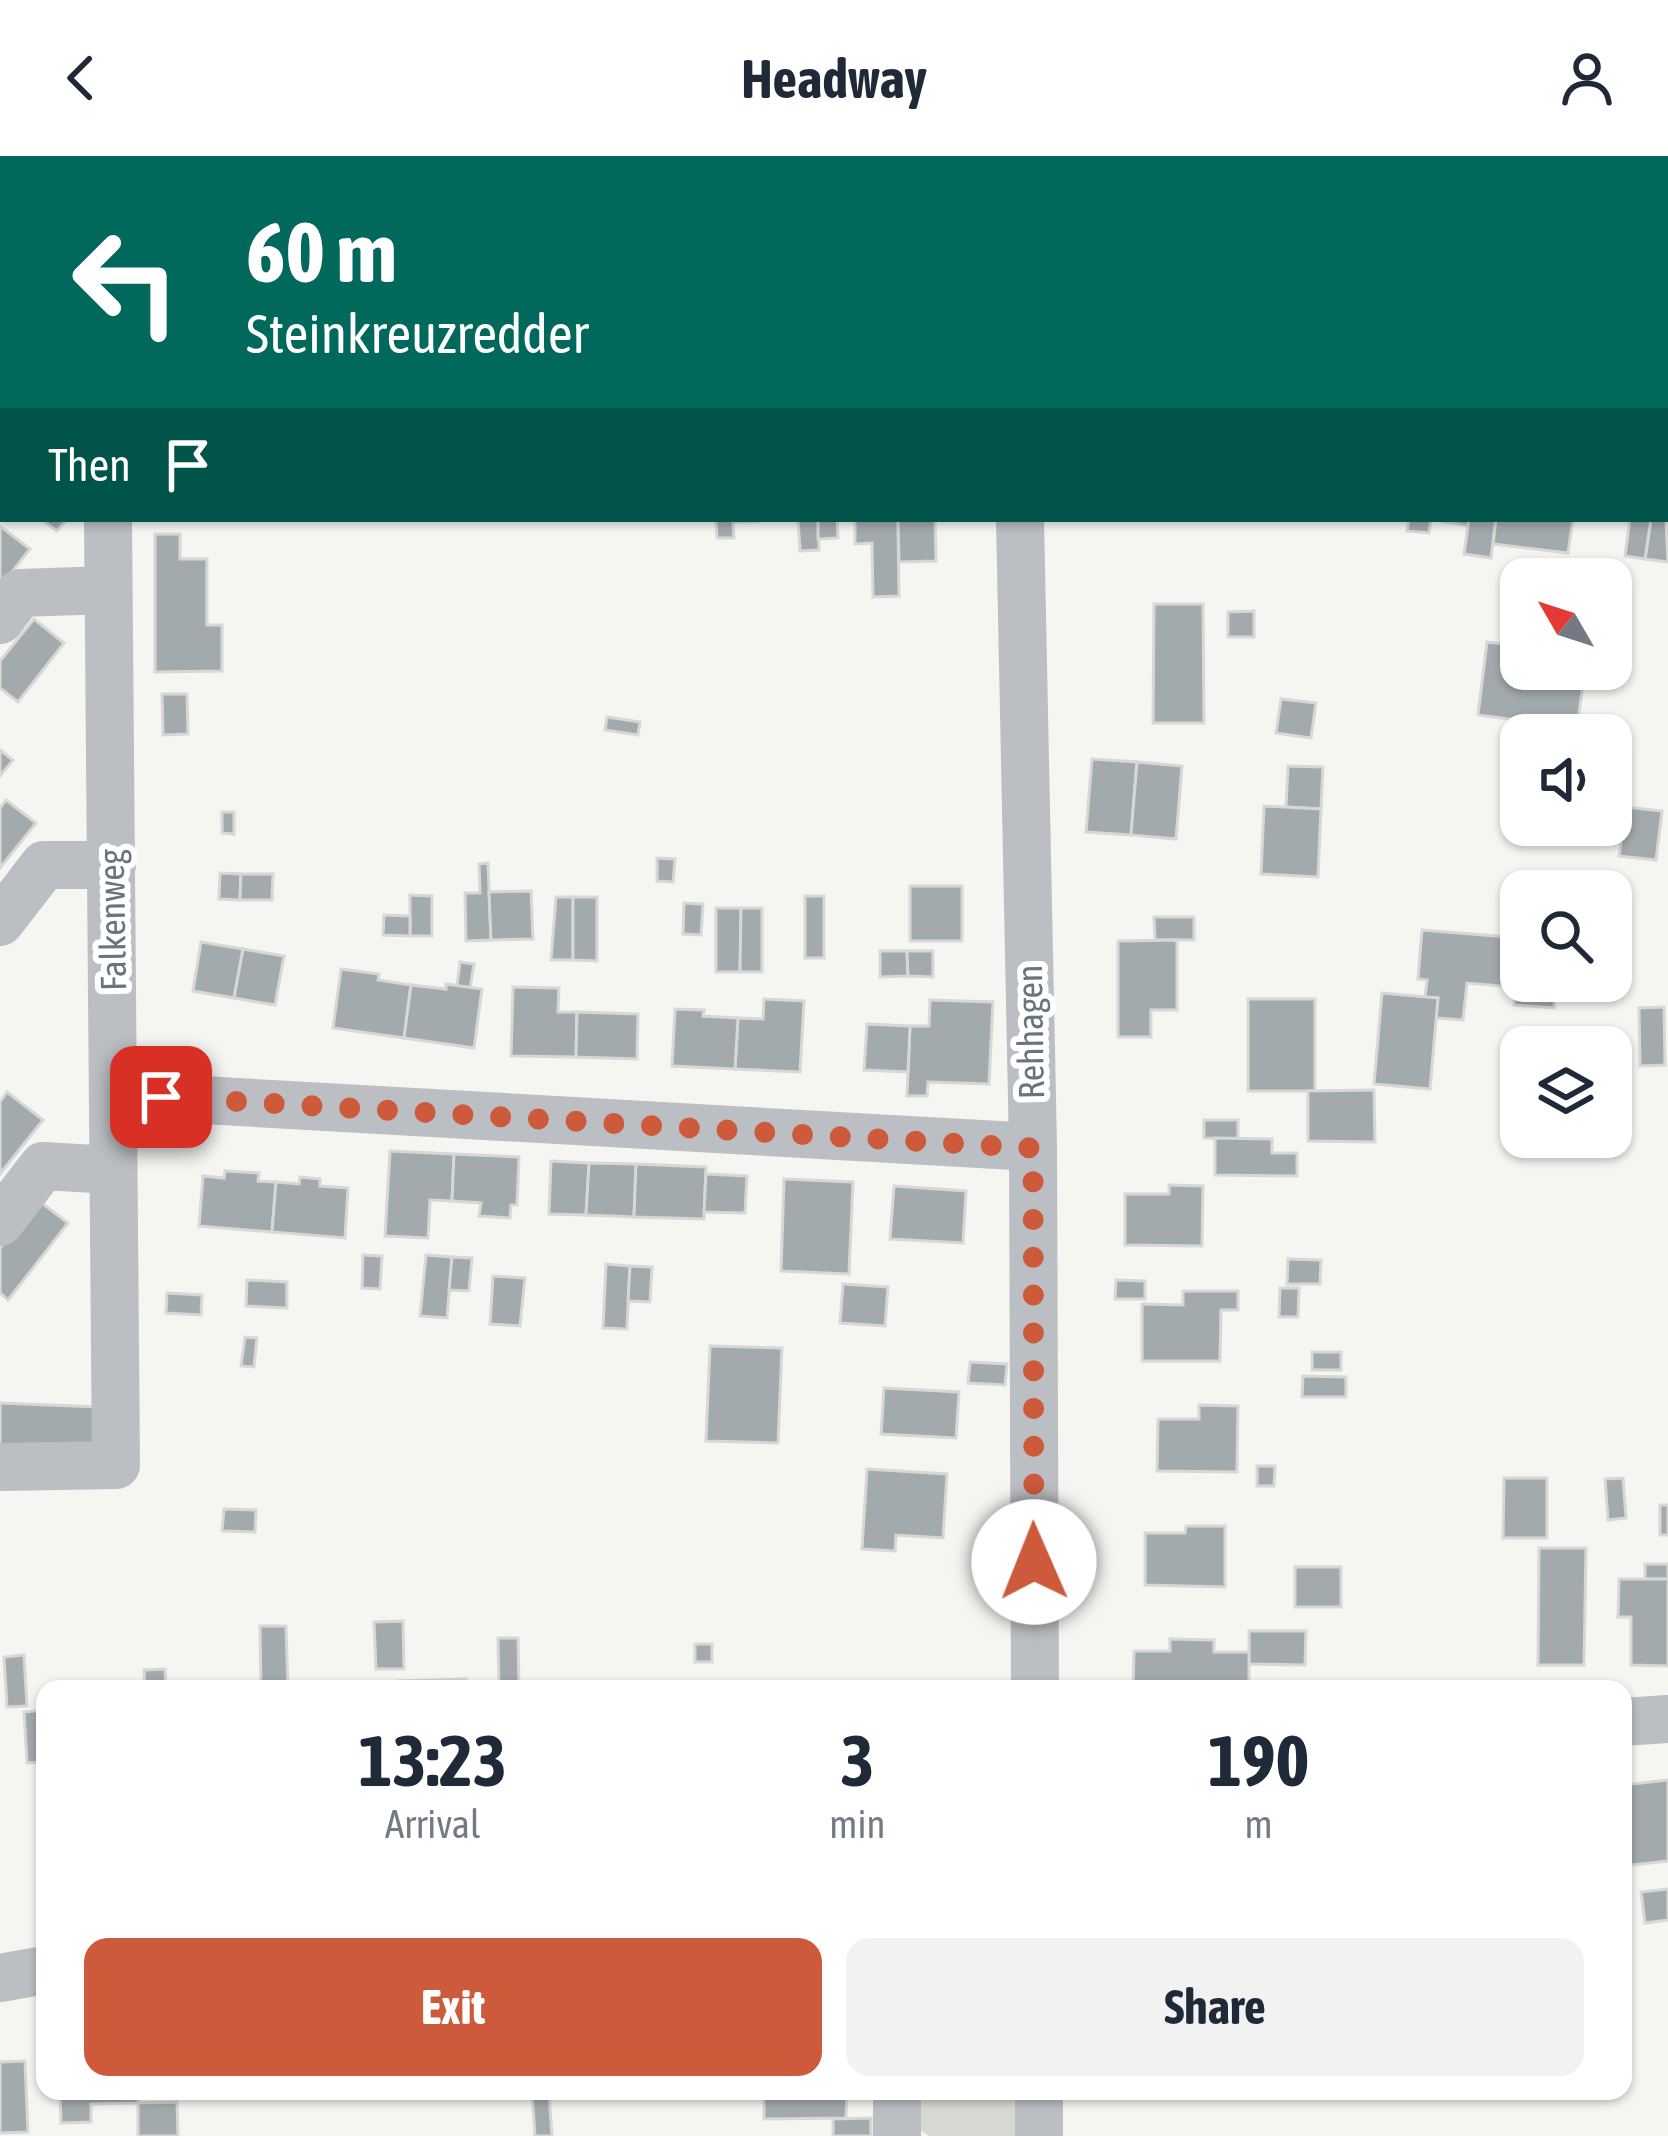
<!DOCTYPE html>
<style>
:root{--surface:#fff;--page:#f2f2f3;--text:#1f2937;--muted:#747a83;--accent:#cc5a3b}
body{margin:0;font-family:"Asap Condensed",sans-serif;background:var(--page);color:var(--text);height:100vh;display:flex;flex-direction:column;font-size:45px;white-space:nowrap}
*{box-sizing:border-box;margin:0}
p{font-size:39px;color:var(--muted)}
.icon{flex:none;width:66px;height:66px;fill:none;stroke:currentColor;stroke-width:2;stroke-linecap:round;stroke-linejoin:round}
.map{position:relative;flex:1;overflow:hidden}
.side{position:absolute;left:36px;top:1524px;width:1596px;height:420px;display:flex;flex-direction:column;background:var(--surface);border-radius:24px;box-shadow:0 3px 9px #0004}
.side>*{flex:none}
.banner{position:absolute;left:0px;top:0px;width:1668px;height:366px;box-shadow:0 3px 9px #0004;background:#00695c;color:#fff;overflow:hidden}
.needle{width:78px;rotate:309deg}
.controls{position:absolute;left:1500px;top:402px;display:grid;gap:24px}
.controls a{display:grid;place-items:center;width:132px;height:132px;border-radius:24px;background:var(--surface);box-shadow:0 3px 9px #0004;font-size:60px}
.pin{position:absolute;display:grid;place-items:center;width:102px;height:102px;color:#fff;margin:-51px;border-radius:24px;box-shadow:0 6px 18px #0006}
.me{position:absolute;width:132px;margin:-66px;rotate:359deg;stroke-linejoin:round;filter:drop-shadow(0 0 9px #0008)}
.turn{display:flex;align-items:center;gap:42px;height:252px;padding:0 48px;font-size:54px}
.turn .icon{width:156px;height:156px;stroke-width:2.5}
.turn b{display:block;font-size:84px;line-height:102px}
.then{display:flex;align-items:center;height:114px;padding:0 48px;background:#0003;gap:24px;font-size:45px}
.eta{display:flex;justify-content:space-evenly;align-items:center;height:204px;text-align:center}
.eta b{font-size:72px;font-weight:700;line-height:84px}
.button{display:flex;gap:24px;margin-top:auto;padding:24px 48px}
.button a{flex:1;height:138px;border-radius:24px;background:var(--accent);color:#fff;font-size:48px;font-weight:700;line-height:138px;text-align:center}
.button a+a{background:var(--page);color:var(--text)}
header{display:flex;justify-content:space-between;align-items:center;height:156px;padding:0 48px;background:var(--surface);font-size:54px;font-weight:700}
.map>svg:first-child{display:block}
</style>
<header><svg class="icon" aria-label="back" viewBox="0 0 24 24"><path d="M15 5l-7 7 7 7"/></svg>Headway<svg class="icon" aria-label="person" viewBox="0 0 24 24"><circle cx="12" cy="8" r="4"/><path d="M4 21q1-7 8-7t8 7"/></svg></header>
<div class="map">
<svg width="1668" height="1980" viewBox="0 0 1668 1980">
<rect width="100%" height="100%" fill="#f5f5f2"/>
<path fill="#d5d9d2" d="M917 1935H1019L1021 1980H929L917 1972Z"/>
<g fill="#a3aaae" stroke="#d7d7d5" stroke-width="3">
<path d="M357 0H417L415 3Z"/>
<path d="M493 0H556L491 3Z"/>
<path d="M704 0H775L773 3Z"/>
<path d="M854 0H967L971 3H852Z"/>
<path d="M996 0H1074L1077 3H993Z"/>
<path d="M1087 0H1137L1085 3Z"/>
<path d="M1137 0H1183L1186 3H1135Z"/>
<path d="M1668 68V146L1665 149V72Z"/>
<path d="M1665 341 1668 406 1645 403 1651 363H1665Z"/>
<path d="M41 363H67L57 375Z"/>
<path d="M716 363H759V365L733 366 734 382H717Z"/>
<path d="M798 363H818L819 394 800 395Z"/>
<path d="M818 363H837L838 382 818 383Z"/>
<path d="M855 363H898L899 440 873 441 872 387 855 388Z"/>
<path d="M898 363H935L936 405 899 406Z"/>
<path d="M1409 363H1431L1429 377 1407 375Z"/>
<path d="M1431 363H1469L1468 370Z"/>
<path d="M1469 363H1496L1491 402 1464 398Z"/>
<path d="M1496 363H1573L1568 397 1493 388Z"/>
<path d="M1630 363H1651L1645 403 1625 400Z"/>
<path d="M0 370 30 393 0 431Z"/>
<path d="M155 378H180V403H207V469H222V515L155 516Z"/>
<path d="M1154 448H1203L1204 567H1153Z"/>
<path d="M1254 455V481H1228V456Z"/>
<path d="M34 463 64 487 18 546 0 532V505Z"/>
<path d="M1487 486 1521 490V513H1585L1577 572 1478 559Z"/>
<path d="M162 538H187L188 578 163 579Z"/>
<path d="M1281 543 1316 547 1311 582 1276 577Z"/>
<path d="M607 561 640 566 638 579 605 574Z"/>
<path d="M0 594 13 604 0 620Z"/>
<path d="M1092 603 1137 606 1131 679 1086 676Z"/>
<path d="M1137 606 1182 610 1176 683 1131 679Z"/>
<path d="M1288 610 1323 611 1321 653 1286 651Z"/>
<path d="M6 644 36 667 0 712V652Z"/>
<path d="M1264 650 1321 653 1318 721 1261 718Z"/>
<path d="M1626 651 1662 655 1656 704 1619 700Z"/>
<path d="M222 656H234V678L222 677Z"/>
<path d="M657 702 675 703 673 726 657 725Z"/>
<path d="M488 707 491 784 466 785 465 737H480L479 708Z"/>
<path d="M220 717 241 718 240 744 219 743Z"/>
<path d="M241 718H273L272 744H240Z"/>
<rect x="910" y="730" width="52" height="55"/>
<path d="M531 735 533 783 491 784 489 736Z"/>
<path d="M410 739 432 740V780H410Z"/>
<rect x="805" y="740" width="19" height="62"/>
<path d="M556 741H573V804H551Z"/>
<path d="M573 741H597V805L573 804Z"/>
<path d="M684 747 703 748 701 779 683 778Z"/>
<path d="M716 752H741L740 816H716Z"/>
<path d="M741 752H762V816H740Z"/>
<path d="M384 759 410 760V780L383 779Z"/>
<path d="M1154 761H1194V784H1155Z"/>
<path d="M1422 774 1520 782 1521 825H1556L1554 852 1514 849 1515 831 1467 827 1463 864 1436 862 1438 842 1425 841 1427 824 1418 823Z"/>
<path d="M1611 780 1624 782 1622 803 1611 802Z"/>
<path d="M1177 784V854H1151V881H1118V785Z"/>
<path d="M201 786 243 793 234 842 193 835Z"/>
<path d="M243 793 284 800 275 849 234 842Z"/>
<path d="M880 795H907L908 820 880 821Z"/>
<path d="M907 795H933V821L908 820Z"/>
<path d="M460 806 474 808 470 832 457 830Z"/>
<path d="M341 813 379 818 378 824 411 829 404 882 333 872Z"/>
<path d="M446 828 482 833 474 892 404 882 411 829 446 833Z"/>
<path d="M513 831 559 832 558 856H577L576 901 511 900Z"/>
<path d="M1382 837 1438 842 1430 933 1374 928Z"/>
<path d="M764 843 804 845 800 916 735 913 738 862 763 863Z"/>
<rect x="1248" y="843" width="67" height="92"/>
<path d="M930 844 993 846 989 928 928 926 927 940H907L910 870H929Z"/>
<path d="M1664 851 1665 909 1640 910 1639 852Z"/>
<path d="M675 853 704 854 703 860 738 862 735 913 672 910Z"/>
<path d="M577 856 638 858 637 903 576 901Z"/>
<path d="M867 868 910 870 908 916 864 914Z"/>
<path d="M1374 934 1375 986 1308 985V935Z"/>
<path d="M7 936 43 964 0 1018V946Z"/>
<path d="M1204 964H1238V983L1204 982Z"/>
<path d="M1215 982 1272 983V997H1297V1020L1215 1019Z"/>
<path d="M390 995 454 998 452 1045 430 1044 428 1082 385 1080Z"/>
<path d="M454 998 519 1001 517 1049H511L510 1062 479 1060 481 1047 452 1045Z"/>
<path d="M551 1005 589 1007 586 1059 549 1058Z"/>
<path d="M589 1007 636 1008 634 1061 586 1059Z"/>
<path d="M636 1008 706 1011 704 1063 634 1061Z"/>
<path d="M225 1015 259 1017 258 1025 276 1026 272 1076 199 1070 203 1020 224 1022Z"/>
<path d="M706 1018 747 1020 745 1057 704 1056Z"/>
<path d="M300 1021 320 1023V1030L348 1032 345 1082 272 1076 276 1026 299 1028Z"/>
<path d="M784 1023 853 1026 849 1118 781 1115Z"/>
<path d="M1169 1029 1203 1030 1202 1090 1125 1089V1038H1169Z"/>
<path d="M894 1030 966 1035 963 1087 890 1083Z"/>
<path d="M38 1044 68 1067 8 1144 0 1137V1092Z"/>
<path d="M363 1099 382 1100 380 1133 362 1132Z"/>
<path d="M426 1099 452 1101 447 1162 420 1160Z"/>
<path d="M452 1101 472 1102 469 1135 449 1134Z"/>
<path d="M1288 1103 1321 1104 1320 1128H1287Z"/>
<path d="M606 1108 630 1110 627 1173 603 1172Z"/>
<path d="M630 1110 652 1111 650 1146 628 1145Z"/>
<path d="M493 1120 525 1122 520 1170 490 1168Z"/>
<path d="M247 1124 287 1126V1152L246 1150Z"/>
<path d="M1116 1124 1145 1125V1143H1115Z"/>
<path d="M843 1128 888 1131 885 1170 840 1167Z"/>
<path d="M1280 1132H1299L1298 1161H1279Z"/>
<path d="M1183 1135H1238V1154H1221L1220 1205H1142V1148L1183 1149Z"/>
<path d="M167 1137 202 1139 201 1159 166 1157Z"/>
<path d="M245 1181 257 1182 254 1211 241 1210Z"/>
<path d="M710 1190 782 1192 778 1287 706 1285Z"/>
<rect x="1312" y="1196" width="29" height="18"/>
<path d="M970 1206 1007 1208 1005 1229 968 1227Z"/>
<path d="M1303 1220 1346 1221V1241H1302Z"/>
<path d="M884 1232 959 1236 956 1282 881 1278Z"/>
<path d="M0 1247 100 1251 98 1294 0 1291Z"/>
<path d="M1199 1249 1238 1250 1237 1316 1157 1315 1158 1263H1199Z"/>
<path d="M1257 1310H1275L1274 1330H1257Z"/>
<path d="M867 1313 947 1318 943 1382 896 1379 895 1395 862 1393Z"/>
<path d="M1504 1322H1547V1382H1503Z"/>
<path d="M1623 1322 1626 1362 1608 1364 1605 1323Z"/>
<rect x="1660" y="1349" width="8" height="30"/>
<path d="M224 1353 256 1354 255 1376 222 1375Z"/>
<path d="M1186 1370H1225V1431L1145 1429V1377H1185Z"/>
<path d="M1539 1392H1586L1584 1509H1538Z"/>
<rect x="1645" y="1408" width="23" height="15"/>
<rect x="1295" y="1411" width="46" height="40"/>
<path d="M1619 1423H1668V1510L1631 1509V1461H1618Z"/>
<path d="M403 1465 404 1513H376L374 1466Z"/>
<path d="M260 1470H286L288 1533H261Z"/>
<path d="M1249 1475H1306L1305 1509 1249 1508Z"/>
<path d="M498 1482H518L519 1533H499Z"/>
<path d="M1170 1483 1214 1484V1496H1249V1533H1133L1134 1495H1170Z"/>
<rect x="695" y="1488" width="17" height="18"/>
<path d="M24 1499 27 1550 7 1551 4 1501Z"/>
<path d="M165 1513 166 1533H145L144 1514Z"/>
<path d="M466 1523V1533H398V1525Z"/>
<path d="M45 1554V1606L27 1607 24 1556Z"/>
<path d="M1668 1624V1705L1623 1710V1629Z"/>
<path d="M1668 1733V1764L1645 1767 1641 1736Z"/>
<path d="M25 1905 28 1976 0 1977V1906Z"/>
<path d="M60 1935H138V1947L91 1948V1966L61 1967Z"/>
<path d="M764 1935H847L846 1962 764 1963Z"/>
<path d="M549 1937 552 1980H535L532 1938Z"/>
<path d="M177 1946 178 1980H138V1947Z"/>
<path d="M871 1962V1980H833V1963Z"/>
</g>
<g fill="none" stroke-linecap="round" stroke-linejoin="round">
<g stroke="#bbbec2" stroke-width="48">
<path d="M1573 0 1597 3"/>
<path d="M273 3 275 0"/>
<path d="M1354 3 1355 0"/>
<path d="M1665 11 1668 12"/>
<path d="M0 76 3 77"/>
<path d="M1665 261H1668"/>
<path d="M1020 363 1033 991 1035 1533"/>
<path d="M0 464 20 437 108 434"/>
<path d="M0 766 44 709H112"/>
<path d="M114 939 1033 991"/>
<path d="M0 1066 43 1010 113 1014"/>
<path d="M0 1311 116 1309 108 363"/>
<path d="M1623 1566 1668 1563"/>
<path d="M0 1822 45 1814"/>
<path d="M897 1935V1980"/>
<path d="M1039 1935V1980"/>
</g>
</g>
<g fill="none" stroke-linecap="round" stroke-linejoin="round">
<path stroke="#cc5a3b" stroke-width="21" stroke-dasharray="0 37.8" d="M161 941 1033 992 1034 1406"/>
</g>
<g text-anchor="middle" stroke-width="12" stroke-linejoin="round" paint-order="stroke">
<g font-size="36" fill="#68757f" stroke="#fff">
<text transform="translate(112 764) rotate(-91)" y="13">Falkenweg</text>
<text transform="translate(1030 876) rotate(-91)" y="13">Rehhagen</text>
</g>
</g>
</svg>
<div class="controls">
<a><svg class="needle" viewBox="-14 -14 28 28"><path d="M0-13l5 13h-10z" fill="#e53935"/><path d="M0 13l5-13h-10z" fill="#747a83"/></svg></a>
<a><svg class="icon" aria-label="sound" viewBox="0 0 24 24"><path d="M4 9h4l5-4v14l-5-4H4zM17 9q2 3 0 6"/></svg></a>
<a><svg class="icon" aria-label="search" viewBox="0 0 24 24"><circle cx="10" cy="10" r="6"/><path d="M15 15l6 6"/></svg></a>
<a><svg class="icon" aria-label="layers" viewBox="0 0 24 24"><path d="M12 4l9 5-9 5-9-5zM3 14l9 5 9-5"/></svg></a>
</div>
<div class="pin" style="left:161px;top:941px;background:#d93025"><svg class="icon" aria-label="arrive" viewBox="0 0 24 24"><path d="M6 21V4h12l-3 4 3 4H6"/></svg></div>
<svg class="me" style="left:1034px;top:1406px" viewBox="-20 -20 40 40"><circle r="19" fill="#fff"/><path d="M0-13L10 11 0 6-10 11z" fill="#cc5a3b"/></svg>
<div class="banner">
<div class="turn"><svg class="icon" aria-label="left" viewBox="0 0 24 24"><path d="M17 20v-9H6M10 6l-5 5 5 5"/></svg><div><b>60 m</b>Steinkreuzredder</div></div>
<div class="then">Then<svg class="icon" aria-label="arrive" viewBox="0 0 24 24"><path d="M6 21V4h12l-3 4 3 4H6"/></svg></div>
</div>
<section class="side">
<div class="eta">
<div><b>13:23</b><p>Arrival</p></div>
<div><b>3</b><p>min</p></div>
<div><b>190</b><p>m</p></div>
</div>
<div class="button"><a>Exit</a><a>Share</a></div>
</section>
</div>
